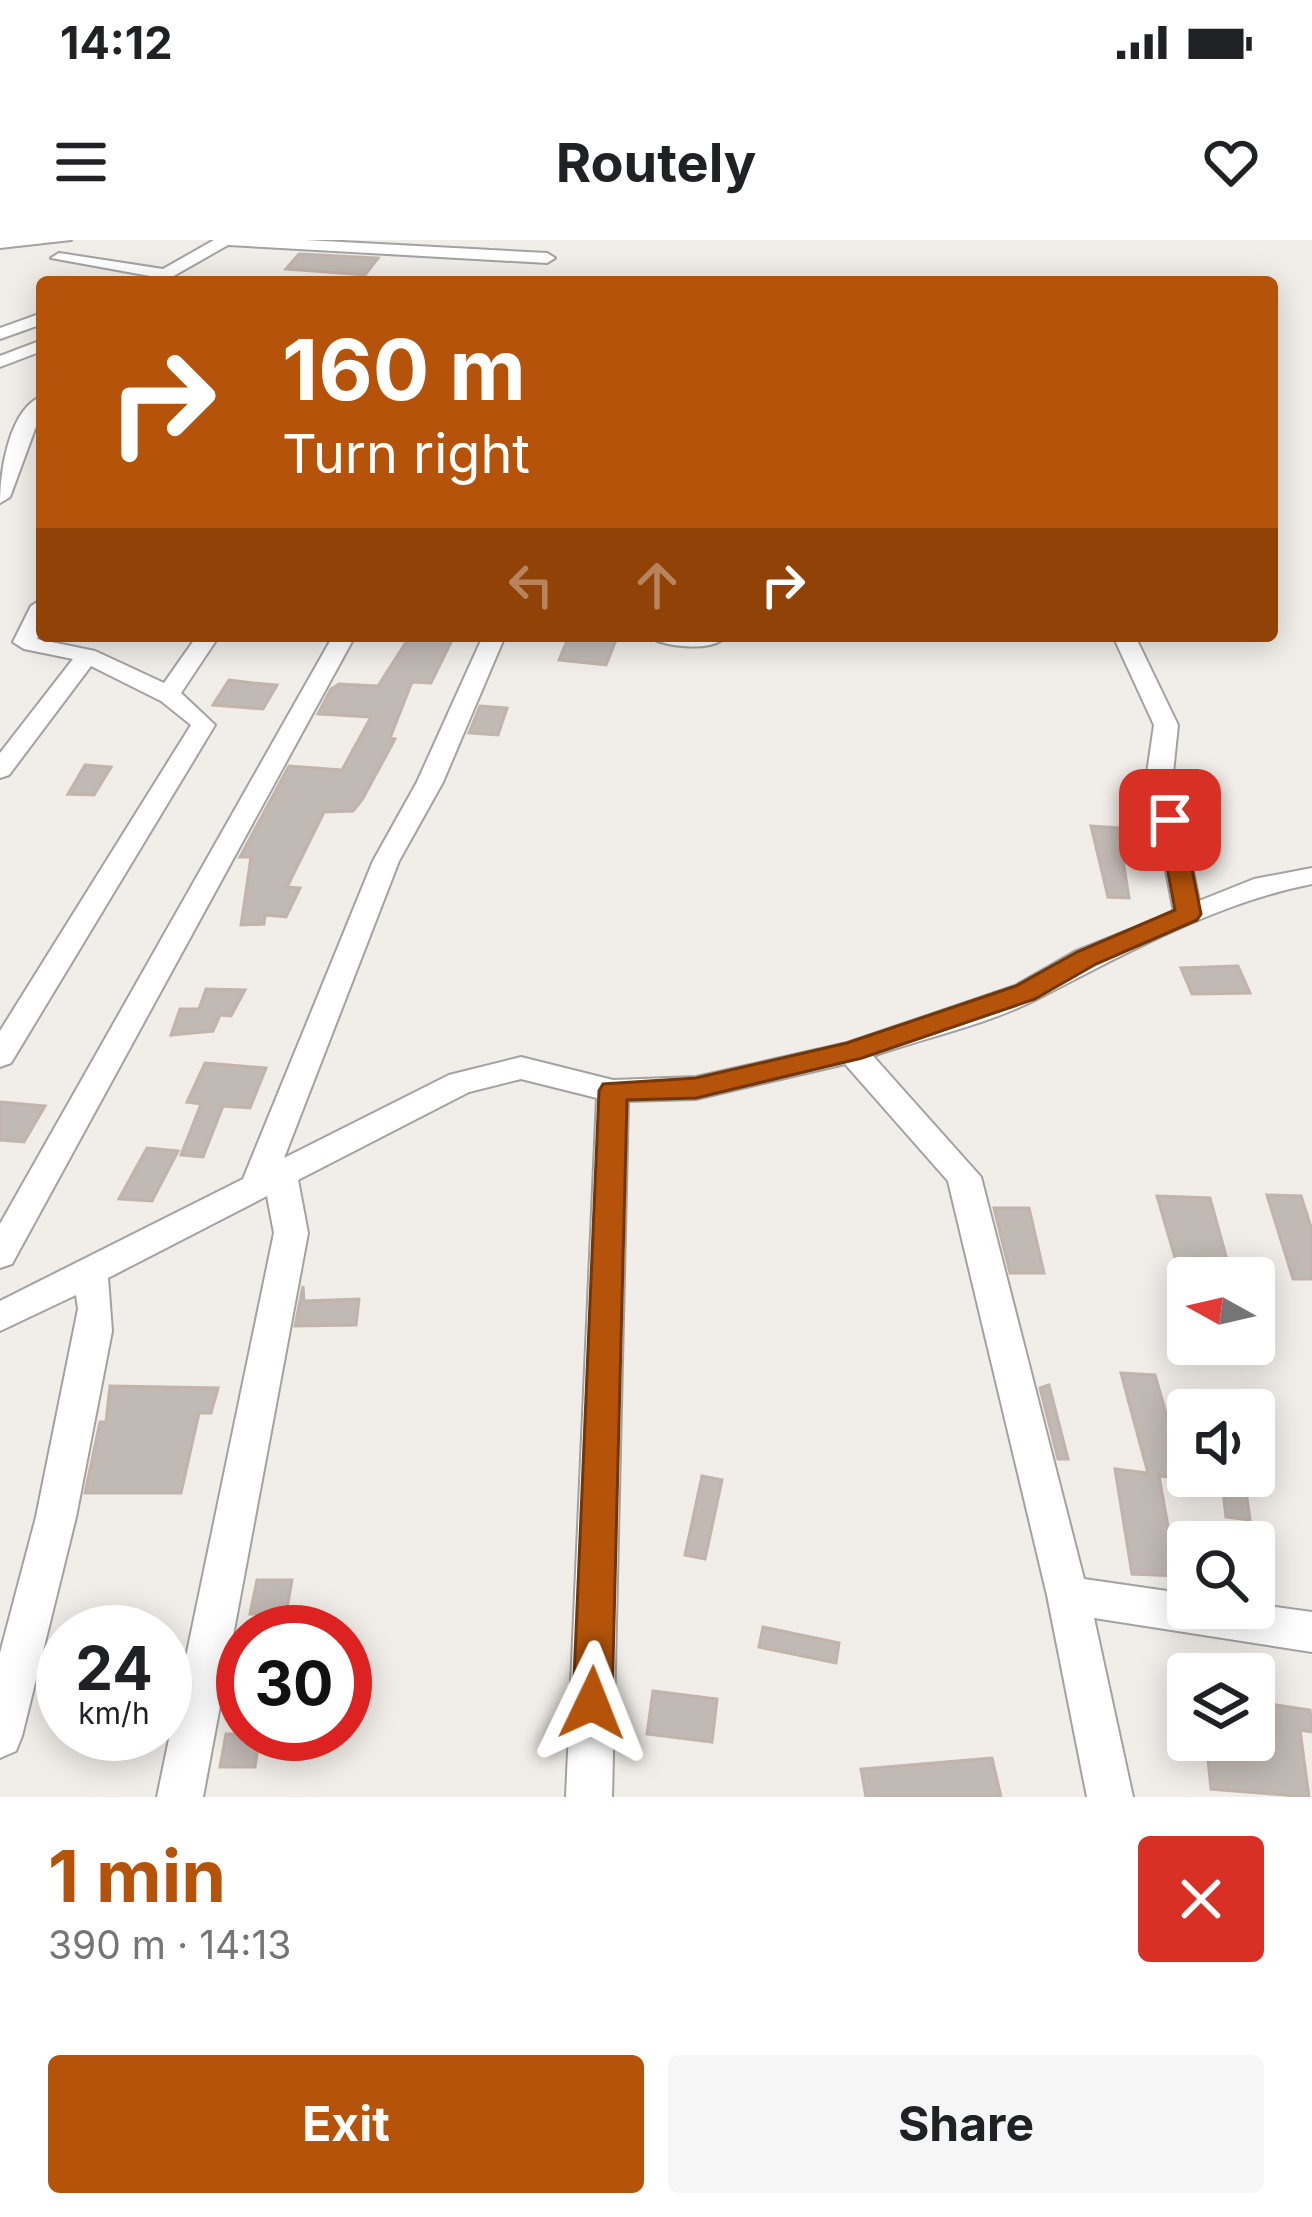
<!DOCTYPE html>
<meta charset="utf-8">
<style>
:root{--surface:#fff;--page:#f6f6f6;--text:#202124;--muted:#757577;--accent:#b45309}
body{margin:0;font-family:Inter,sans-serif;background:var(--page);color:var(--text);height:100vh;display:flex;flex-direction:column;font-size:45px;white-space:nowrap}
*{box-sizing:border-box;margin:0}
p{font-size:39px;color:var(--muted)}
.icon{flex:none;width:66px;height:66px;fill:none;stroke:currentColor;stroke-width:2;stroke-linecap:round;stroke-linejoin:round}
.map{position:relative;height:1557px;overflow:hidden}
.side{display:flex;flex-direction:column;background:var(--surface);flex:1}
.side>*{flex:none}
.banner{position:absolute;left:36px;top:36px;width:1242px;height:366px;border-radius:12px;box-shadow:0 6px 30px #0003;background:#b45309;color:#fff;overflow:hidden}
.needle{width:78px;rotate:278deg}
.controls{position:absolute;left:1167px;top:1017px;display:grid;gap:24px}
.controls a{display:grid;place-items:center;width:108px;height:108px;border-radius:12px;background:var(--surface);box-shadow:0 6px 30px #0003;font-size:60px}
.speed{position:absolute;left:36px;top:1365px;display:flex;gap:24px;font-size:60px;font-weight:700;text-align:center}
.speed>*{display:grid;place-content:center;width:156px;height:156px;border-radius:50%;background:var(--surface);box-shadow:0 6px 30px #0003;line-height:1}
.speed small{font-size:30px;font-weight:400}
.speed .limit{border:18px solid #d22;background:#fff;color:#111}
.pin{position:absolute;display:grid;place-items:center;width:102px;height:102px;color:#fff;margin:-51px;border-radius:24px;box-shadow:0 6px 18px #0006}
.me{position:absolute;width:132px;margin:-66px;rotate:2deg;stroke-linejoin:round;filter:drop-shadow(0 0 9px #0008)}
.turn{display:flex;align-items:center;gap:42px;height:252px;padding:0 48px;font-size:54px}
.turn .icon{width:156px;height:156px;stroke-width:2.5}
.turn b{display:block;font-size:84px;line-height:102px}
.lanes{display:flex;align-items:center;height:114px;padding:0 48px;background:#0003;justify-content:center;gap:60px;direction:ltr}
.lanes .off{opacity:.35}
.round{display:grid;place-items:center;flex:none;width:126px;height:126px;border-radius:12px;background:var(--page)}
.headline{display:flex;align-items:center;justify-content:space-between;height:204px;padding:0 48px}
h1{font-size:72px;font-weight:700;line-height:90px;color:var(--accent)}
.button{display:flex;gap:24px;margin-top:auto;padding:24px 48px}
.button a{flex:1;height:138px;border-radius:12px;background:var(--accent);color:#fff;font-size:48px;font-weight:700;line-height:138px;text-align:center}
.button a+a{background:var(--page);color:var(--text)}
.status{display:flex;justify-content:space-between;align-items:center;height:84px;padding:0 60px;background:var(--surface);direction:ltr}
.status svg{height:33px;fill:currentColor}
header{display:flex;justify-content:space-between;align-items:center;height:156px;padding:0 48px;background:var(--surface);font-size:54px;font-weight:700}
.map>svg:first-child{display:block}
</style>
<div class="status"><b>14:12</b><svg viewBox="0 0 49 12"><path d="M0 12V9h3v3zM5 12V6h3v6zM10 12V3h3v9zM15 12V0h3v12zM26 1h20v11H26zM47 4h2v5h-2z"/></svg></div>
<header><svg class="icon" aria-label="menu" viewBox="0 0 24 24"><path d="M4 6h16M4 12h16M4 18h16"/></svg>Routely<svg class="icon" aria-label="heart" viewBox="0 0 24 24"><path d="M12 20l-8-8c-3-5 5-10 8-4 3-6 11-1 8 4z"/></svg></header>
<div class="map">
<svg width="1312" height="1557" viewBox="0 0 1312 1557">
<rect width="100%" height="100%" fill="#f1ede8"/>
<g fill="#c1b9b4" stroke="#c2b3ab" stroke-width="3">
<path d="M299 14 378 18 365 35 286 29Z"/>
<path d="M410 396H454L431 443 412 442 390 498 395 499 362 560 353 571 324 572 287 647 300 648 286 677 265 675 264 684 241 685 251 617H240L289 526 342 530 371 477 318 474 331 449 339 444 378 446Z"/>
<path d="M569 396H577L616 400 606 425 559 420Z"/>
<path d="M229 440 253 443 277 445 263 469 213 465Z"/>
<path d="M480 466 507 468 498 495 469 493Z"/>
<path d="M85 525 111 527 94 555 68 554Z"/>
<path d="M1091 586 1118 588 1129 658 1108 657Z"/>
<path d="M1238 726 1250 753 1192 754 1181 728Z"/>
<path d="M206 749 245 750 231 776 220 775 213 791 171 795 180 769H199Z"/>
<path d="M205 823 266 828 250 868 223 866 203 917 181 915 201 864 187 862Z"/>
<path d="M0 862 45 866 24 902 0 900Z"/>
<path d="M147 908 178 911 152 961 119 959Z"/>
<path d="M1267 955 1301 956 1312 990V1039H1293Z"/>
<path d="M1157 956 1210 958 1232 1038H1181Z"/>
<path d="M994 968H1029L1044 1033H1010Z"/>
<path d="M303 1046 304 1061 359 1059 356 1085 295 1086Z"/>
<path d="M1121 1133 1155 1135 1185 1239 1159 1236 1177 1336 1132 1334 1115 1229 1148 1233Z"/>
<path d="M1049 1145 1068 1219H1058L1040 1148Z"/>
<path d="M110 1146 218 1148 211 1173H199L181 1253H85L100 1182H106Z"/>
<path d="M702 1236 722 1240 705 1319 685 1315Z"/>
<path d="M1221 1236H1244L1250 1280 1226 1277Z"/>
<path d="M257 1340H292L286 1374H250Z"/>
<path d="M763 1387 839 1403 836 1423 759 1407Z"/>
<path d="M653 1451 717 1459 712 1502 647 1494Z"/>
<path d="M1257 1462 1310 1470 1312 1492 1300 1490 1309 1557 1211 1549 1206 1500H1254Z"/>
<path d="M226 1494H260L255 1527H220Z"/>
<path d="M992 1518 1001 1557H866L861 1529Z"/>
</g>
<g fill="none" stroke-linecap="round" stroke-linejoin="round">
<g stroke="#a2a2a2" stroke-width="4">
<g id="minor">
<path d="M0 0H71L0 8Z"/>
<path d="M214 0H305L547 13 555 18 547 23 228 5 163 42H144L150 36 51 18 59 13 163 29Z"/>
<path d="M42 73V84L0 99V88Z"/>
<path d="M42 100V111L0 127V116Z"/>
<path d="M42 156V170L10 257 0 263C0 231 9 169 42 156Z"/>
<path d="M42 359V388L37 399 95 411 164 443 197 396H219L181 453 215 485 11 823 0 827V791L191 485 161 461 91 426 9 535 0 538V513L73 419 24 409 13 402 31 366Z"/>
<path d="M333 396H355L12 1024 0 1028V984Z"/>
<path d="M483 396H505L443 542 399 621 284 918 449 835 521 817 613 840 696 837 847 803 1015 746 1076 711 1174 672 1147 533 1154 485 1113 396H1135L1178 485 1173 533 1199 661 1254 639 1312 628V644C1216 663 1126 713 1039 758 989 784 927 797 873 816L981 937 1084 1339 1188 1354V1368H1254V1364L1312 1372V1412L1094 1378 1133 1557H1087L1047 1355 948 941 845 824 696 859 628 861 612 1557H566L597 858 521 839 469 852 298 940 308 993 203 1557H157L274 993 267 956 108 1038 112 1091 76 1277 22 1496 16 1511 0 1518V1413L36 1277 78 1069 76 1055 0 1091V1061L243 939 373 621 417 542Z"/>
<path d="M648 396H720L722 400C706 411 664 407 648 396Z"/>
</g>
</g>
<use href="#minor" fill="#fff" fill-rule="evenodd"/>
</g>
<path fill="#b45309" stroke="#753606" stroke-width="3" d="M1170 573 1182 580 1201 674 1197 680 1096 724 1035 759 862 818 696 858 627 860 612 1463 606 1476 592 1482 578 1476 573 1463 599 851 603 844 696 838 847 803 1016 746 1077 712 1175 670 1158 580Z"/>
</svg>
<div class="controls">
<a><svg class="needle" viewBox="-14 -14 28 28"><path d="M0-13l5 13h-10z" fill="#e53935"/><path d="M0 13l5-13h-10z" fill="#757577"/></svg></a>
<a><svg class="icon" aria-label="sound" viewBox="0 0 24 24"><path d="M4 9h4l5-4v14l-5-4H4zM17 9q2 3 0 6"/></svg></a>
<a><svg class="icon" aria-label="search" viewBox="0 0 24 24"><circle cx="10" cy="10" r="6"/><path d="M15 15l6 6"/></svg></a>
<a><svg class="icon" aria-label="layers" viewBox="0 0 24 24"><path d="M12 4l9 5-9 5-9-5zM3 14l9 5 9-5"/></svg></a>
</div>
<div class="speed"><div>24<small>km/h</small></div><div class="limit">30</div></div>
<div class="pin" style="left:1170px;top:580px;background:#d93025"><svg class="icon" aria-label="arrive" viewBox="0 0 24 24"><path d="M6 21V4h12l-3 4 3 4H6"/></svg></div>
<svg class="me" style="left:592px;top:1463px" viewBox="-20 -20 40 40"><path d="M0-17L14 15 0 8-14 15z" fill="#b45309" stroke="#fff" stroke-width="4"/></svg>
<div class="banner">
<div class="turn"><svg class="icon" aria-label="right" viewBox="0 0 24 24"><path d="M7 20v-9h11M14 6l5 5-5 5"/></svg><div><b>160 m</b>Turn right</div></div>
<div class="lanes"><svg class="icon off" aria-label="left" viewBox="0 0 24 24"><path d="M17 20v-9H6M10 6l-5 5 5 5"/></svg><svg class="icon off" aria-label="ahead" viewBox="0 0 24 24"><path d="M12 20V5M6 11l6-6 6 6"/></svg><svg class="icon" aria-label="right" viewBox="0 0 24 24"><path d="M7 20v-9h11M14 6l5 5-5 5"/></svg></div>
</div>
</div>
<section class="side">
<div class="headline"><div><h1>1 min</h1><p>390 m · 14:13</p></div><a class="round" style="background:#d93025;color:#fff"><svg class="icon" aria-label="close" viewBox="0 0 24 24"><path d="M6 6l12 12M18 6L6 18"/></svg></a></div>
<div class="button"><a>Exit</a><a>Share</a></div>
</section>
